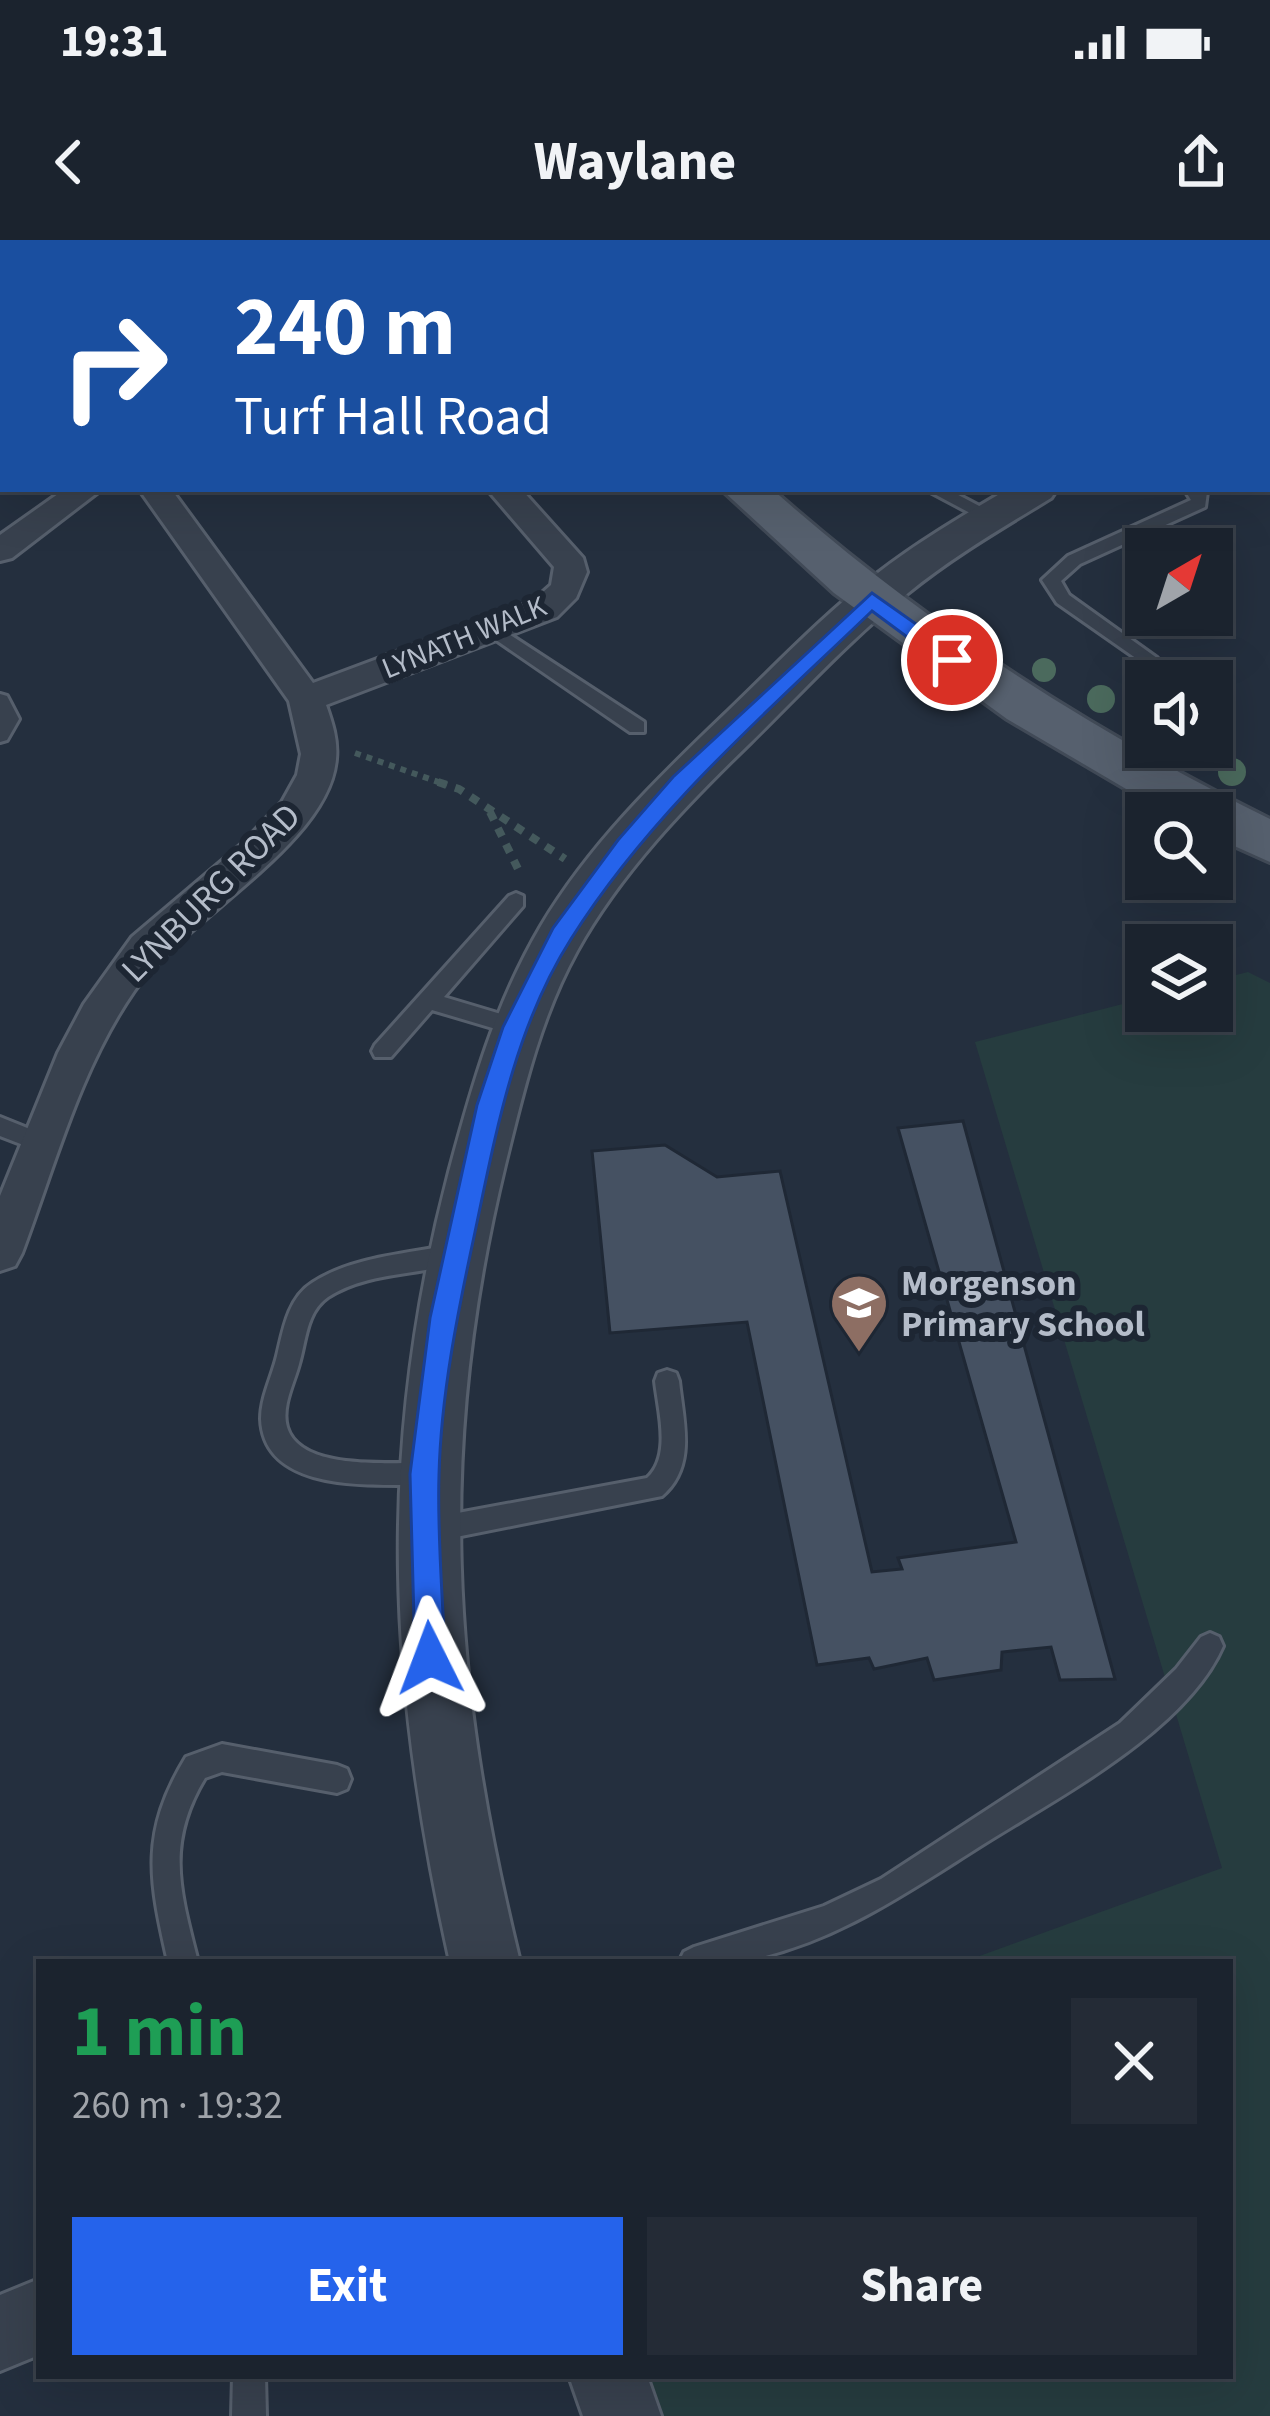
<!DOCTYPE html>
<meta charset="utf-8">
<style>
:root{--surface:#1b232e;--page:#242b36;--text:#f1f3f6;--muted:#a0a4aa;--line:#39404a;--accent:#2563eb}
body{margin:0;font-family:"Source Sans 3",sans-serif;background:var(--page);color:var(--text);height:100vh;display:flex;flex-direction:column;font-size:45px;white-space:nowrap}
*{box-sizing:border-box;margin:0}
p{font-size:39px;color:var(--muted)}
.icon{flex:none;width:66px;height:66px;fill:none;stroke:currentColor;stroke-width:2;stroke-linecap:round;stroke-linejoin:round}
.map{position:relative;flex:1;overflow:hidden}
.details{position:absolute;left:36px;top:1719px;width:1197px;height:420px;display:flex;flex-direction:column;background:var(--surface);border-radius:0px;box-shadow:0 12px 48px #0002,0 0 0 3px var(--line)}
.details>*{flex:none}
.guide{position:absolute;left:0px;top:0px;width:1272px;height:252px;box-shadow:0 12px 48px #0002,0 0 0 3px var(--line);background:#1a4fa0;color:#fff;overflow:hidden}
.needle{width:78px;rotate:39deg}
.fabs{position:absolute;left:1125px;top:288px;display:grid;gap:24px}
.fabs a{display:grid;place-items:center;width:108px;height:108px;border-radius:0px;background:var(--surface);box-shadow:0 12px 48px #0002,0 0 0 3px var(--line);font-size:60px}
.pin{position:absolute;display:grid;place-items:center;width:102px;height:102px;color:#fff;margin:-51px;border:6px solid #fff;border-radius:50%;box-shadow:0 3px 12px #0007}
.me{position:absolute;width:132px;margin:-66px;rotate:357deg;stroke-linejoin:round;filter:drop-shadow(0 0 9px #0008)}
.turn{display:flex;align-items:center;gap:42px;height:252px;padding:0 36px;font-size:54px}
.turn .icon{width:156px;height:156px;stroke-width:2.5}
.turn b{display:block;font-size:84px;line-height:102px}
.round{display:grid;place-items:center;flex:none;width:126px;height:126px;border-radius:0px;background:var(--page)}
.headline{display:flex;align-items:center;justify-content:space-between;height:204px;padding:0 36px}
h1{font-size:72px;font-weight:700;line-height:90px;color:#1e9e55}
.cta{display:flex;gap:24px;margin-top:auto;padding:24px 36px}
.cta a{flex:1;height:138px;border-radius:0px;background:var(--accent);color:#fff;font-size:48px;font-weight:700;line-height:138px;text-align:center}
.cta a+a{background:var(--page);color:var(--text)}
.status{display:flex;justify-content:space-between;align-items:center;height:84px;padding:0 60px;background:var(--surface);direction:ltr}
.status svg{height:33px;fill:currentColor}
header{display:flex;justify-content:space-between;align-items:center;height:156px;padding:0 36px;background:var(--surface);font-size:54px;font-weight:700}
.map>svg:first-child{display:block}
</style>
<div class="status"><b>19:31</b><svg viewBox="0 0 49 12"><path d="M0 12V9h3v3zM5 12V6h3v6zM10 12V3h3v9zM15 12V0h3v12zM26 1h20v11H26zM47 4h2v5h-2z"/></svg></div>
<header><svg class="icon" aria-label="back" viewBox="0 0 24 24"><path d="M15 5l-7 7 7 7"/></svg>Waylane<svg class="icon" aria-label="share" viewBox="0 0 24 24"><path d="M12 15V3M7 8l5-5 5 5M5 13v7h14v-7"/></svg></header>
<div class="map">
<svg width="1270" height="2176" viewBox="0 0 1270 2176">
<rect width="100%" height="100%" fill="#242f3e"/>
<path fill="#263c3f" d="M1248 732 1270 743V2176H620L607 2136H1230V1722H963L1222 1628 975 802 1146 758V771H1212V741Z"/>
<path fill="#455162" stroke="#1f2835" stroke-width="3" d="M963 881 1115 1439 1060 1440 1051 1407 1002 1412 1001 1430 934 1440 927 1418 874 1429 869 1418 817 1425 747 1082 610 1093 592 911 665 905 717 937 780 931 872 1332 902 1329 898 1318 1016 1302 898 888Z"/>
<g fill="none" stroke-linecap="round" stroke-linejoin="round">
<g stroke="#565f6c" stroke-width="6">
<g id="service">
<path d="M890 0H906L908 3H892Z"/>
<path d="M925 249H947L1000 277 997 281H985Z"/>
<path d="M1184 249 1207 252 1205 267 1080 324 1061 341 1069 355 1157 418V426L1150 428 1057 363 1042 340 1068 316 1191 260Z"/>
<path d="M492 383 644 482V492H630L486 393 483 389Z"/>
<path d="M0 454 7 456 19 479 7 500 0 502Z"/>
<path d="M516 653 523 656V666L444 757 524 781 527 787 524 793 516 795 432 770 391 817H375L372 811 375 805 509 656Z"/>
<path d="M0 877 52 898 55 904 52 910 44 913 0 896Z"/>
<path d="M455 1004 463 1007 467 1014 463 1021C420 1036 368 1031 328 1057 306 1072 306 1101 299 1124 294 1143 281 1167 287 1187 300 1231 389 1222 424 1223L433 1226 437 1234 433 1242 424 1245C374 1244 264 1254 261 1179 261 1157 272 1137 277 1116 283 1091 288 1058 312 1043 353 1016 409 1014 455 1004Z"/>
<path d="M667 1130 676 1133 679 1141C683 1181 697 1226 662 1256L431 1302 422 1298 418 1290 422 1282 431 1278 647 1238C672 1216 658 1170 655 1141L658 1133Z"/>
<path d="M1210 1393 1219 1397 1223 1406C1188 1487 1068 1552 995 1597 914 1647 839 1703 743 1721 723 1725 700 1722 679 1722L684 1712 694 1707 824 1666 881 1639 1120 1483 1176 1429 1201 1397Z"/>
<path d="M222 1504 337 1525 347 1529 351 1539 347 1549 337 1553 222 1532 205 1538C165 1604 180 1651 198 1722H168C149 1639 140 1593 186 1517Z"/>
<path d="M233 2136H265L266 2176H232Z"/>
</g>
</g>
<g stroke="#565f6c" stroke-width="6">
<g id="minor">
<path d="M11 0H43L9 3Z"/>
<path d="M0 19 3 20V41L0 40Z"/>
<path d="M65 249H102L12 318 0 321V295Z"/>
<path d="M139 249H171L313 443 533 361 551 345 554 327 487 249H521L583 318 587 332 576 358 557 377 326 465C332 482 338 500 336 519 329 605 183 679 134 751 80 829 55 925 22 1013L15 1026 0 1031V956L58 813 84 764 132 697 243 603 282 562 297 535 301 514 289 461Z"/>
</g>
</g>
<g stroke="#565f6c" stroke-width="6">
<g id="tertiary">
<rect x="1269" y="152" width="1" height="24"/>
<path d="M1008 249H1057L1051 258C1002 288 952 317 908 353 851 398 802 452 750 503 686 565 621 632 577 711 540 778 523 852 505 925 436 1209 451 1441 520 1722H450C388 1444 376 1210 449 932 472 846 495 764 541 686 589 605 657 539 725 474 775 426 823 375 878 333 919 301 964 275 1008 249Z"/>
<path d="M39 2039V2115L0 2131V2055Z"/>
<path d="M569 2136H647L661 2176H583Z"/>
</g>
</g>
<g stroke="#414a57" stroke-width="6">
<g id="primary">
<path d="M475 0H517L520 3H478Z"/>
<path d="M721 249H772C923 383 1089 490 1270 579V622L1212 596V573H1167L1007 479 834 353Z"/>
</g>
</g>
<path stroke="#44595c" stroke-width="6" stroke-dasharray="6 6" stroke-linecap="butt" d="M355 513 447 545"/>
<g stroke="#44595c" stroke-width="8" stroke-dasharray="9 9" stroke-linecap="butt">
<path d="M438 542 459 549 565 619"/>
<path d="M490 572 520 633"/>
</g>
<use href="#service" fill="#38414e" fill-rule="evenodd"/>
<use href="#minor" fill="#38414e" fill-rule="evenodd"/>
<use href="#tertiary" fill="#38414e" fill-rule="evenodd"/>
<use href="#primary" fill="#56606e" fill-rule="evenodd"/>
</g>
<g fill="#4b6a5d">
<circle cx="1044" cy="430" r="12"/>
<circle cx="1101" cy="459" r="14"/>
<circle cx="1232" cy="532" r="14"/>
</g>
<path fill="#2563eb" stroke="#184099" stroke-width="3" d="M872 353 960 415V425H945L872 371C765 474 651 572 571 699 515 787 496 892 475 992 458 1071 441 1154 439 1235 437 1296 443 1357 445 1418L441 1428 430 1432 419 1428 415 1418 410 1234 430 1078 477 865 503 787 553 688 618 600 673 537Z"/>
<defs>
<g id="school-pin" transform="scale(3)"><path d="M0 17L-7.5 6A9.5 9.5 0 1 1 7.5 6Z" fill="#8d6e63" stroke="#1d2633"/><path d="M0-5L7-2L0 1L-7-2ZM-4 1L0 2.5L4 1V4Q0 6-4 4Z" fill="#fff"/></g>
</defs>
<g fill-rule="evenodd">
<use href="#school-pin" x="859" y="1063"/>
</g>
<g text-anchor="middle" stroke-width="12" stroke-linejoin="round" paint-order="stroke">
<g font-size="30" fill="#b4bcc9" stroke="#1d2633">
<text transform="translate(464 397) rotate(-22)" y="10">LYNATH WALK</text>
</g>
<g font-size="36" fill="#b4bcc9" stroke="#1d2633">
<text transform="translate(210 652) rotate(-45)" y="13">LYNBURG ROAD</text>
</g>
<g font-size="36" font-weight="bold" fill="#b4bcc9" stroke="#1d2633" text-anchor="start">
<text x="901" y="1055">Morgenson<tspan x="901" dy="41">Primary School</tspan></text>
</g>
</g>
</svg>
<div class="fabs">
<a><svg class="needle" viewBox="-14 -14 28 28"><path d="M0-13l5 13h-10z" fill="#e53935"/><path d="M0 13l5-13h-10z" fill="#a0a4aa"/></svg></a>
<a><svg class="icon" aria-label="sound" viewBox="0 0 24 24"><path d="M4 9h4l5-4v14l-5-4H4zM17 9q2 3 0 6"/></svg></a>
<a><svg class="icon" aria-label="search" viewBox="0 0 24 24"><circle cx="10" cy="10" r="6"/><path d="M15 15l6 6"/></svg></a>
<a><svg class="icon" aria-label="layers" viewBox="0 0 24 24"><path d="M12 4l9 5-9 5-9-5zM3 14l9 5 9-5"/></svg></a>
</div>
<div class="pin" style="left:952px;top:420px;background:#d93025"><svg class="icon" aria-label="arrive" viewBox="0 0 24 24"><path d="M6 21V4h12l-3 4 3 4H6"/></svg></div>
<svg class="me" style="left:430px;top:1418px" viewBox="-20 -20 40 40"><path d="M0-17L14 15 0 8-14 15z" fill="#2563eb" stroke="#fff" stroke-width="4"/></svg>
<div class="guide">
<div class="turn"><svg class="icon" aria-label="right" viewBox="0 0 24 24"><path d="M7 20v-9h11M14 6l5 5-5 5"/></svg><div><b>240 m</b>Turf Hall Road</div></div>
</div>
<section class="details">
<div class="headline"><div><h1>1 min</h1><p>260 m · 19:32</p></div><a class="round"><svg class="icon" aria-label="close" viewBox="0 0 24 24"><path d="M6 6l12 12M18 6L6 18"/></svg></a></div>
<div class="cta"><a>Exit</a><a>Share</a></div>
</section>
</div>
